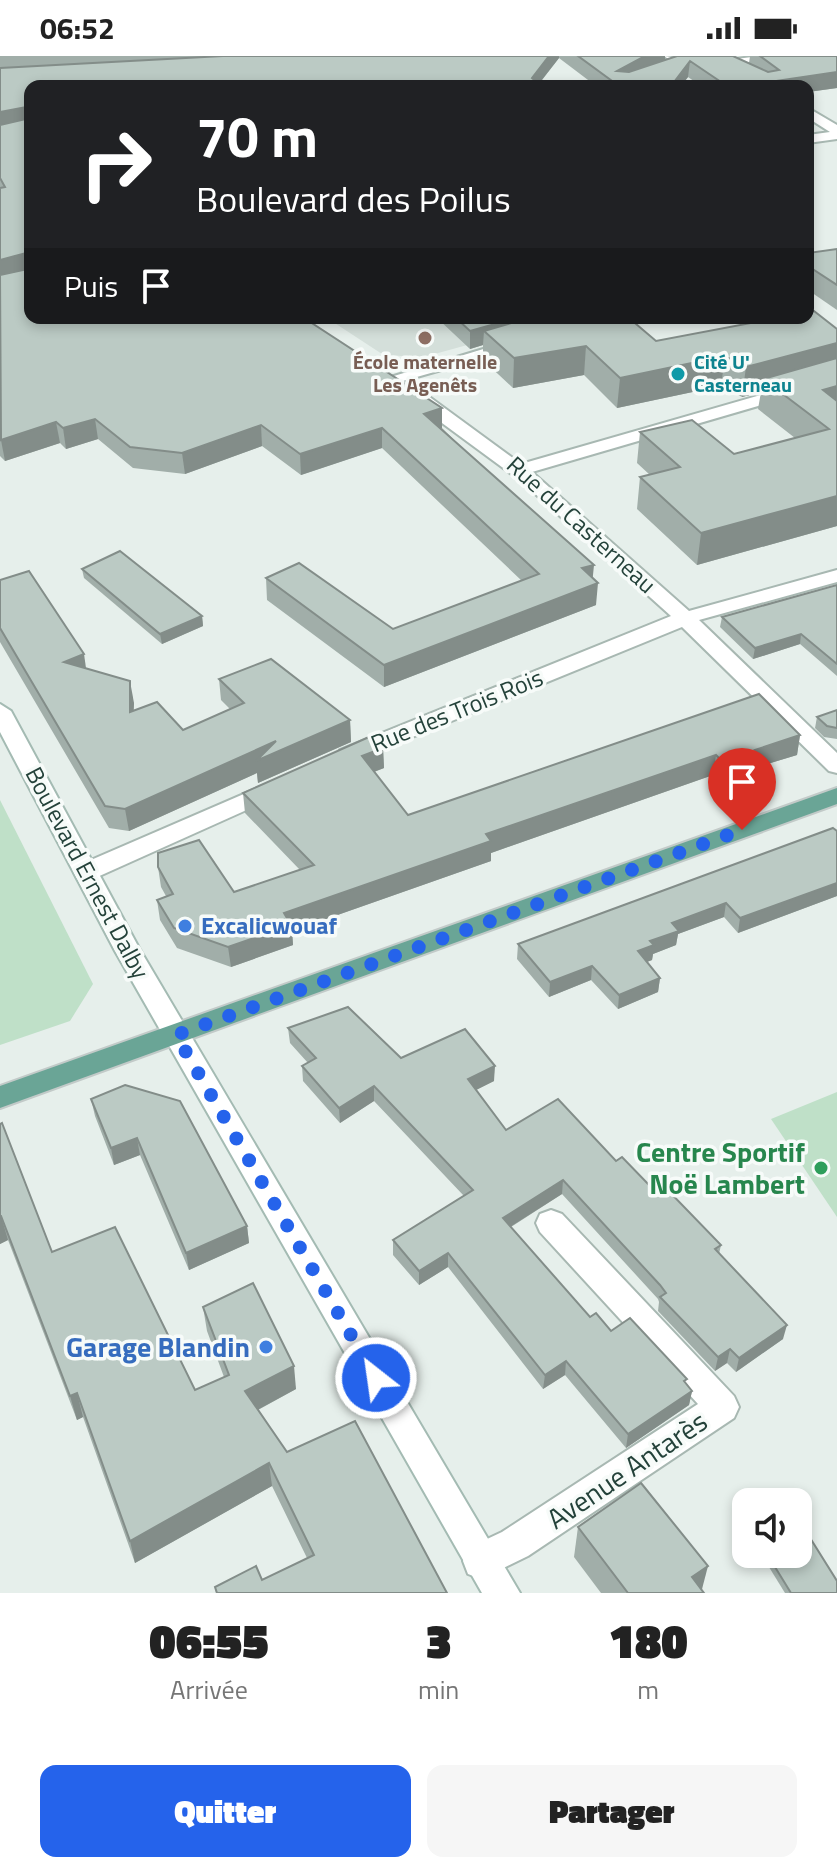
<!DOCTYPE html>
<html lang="fr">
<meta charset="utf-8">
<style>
:root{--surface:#fff;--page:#f6f6f6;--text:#222;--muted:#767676;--accent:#2563eb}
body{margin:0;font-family:"Titillium Web",sans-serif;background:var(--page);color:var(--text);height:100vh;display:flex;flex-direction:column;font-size:30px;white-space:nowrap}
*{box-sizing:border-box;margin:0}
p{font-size:26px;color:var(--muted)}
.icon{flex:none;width:44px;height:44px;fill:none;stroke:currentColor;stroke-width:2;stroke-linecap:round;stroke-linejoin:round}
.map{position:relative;height:1537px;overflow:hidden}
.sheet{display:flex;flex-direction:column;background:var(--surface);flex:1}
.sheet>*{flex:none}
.banner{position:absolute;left:24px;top:24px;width:790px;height:244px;border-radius:16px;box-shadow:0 4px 12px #0003;background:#202124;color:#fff;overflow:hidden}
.fabs{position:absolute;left:732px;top:1432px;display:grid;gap:16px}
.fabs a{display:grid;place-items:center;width:80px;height:80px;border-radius:16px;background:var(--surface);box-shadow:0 4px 12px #0003;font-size:40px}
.pin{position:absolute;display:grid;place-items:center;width:68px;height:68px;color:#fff;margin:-82px -34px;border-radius:50% 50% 50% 0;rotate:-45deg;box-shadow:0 0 8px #0007}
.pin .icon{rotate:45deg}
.me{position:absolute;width:88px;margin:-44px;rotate:330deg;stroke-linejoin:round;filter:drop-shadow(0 0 6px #0008)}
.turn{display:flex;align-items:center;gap:28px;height:168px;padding:0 40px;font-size:36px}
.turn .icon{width:104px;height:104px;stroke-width:2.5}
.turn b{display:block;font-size:56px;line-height:68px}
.then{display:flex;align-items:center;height:76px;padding:0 40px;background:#0003;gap:16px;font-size:30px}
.eta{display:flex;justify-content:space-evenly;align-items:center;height:136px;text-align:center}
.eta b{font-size:48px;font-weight:800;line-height:56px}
.action{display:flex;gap:16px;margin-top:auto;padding:16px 40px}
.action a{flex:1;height:92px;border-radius:16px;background:var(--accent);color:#fff;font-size:32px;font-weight:800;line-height:92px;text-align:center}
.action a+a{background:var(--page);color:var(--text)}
.status{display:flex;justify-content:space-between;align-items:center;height:56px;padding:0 40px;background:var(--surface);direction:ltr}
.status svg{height:22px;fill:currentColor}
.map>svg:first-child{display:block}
</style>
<div class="status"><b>06:52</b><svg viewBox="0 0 49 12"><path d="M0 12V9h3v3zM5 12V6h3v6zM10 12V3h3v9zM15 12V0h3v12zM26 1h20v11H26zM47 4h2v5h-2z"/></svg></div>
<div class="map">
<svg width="837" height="1537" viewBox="0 0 837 1537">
<rect width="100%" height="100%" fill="#e6efeb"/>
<path fill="#d4dfda" d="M327 262H566L420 302 382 298Z"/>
<g fill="#bfe0c8">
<path d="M0 744 93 928 70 965 0 989Z"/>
<path d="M837 1036V1161L771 1063Z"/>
</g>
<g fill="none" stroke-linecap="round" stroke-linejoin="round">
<g stroke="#a8b8b2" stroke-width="4">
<g id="street">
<path d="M664 0 712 6 760 0C737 19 687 19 664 0Z"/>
<path d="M808 52 837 69V83L808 87V79L830 76 808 62Z"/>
<path d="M513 284 519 286V292L392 328 384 323Z"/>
<path d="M837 317V327L532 416 689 555 837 514V526L699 564 837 697V717L829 715 682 571 356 704H340L337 699 340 694 671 560 521 425 408 342V334H420L521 408Z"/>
<path d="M274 725 282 728 286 733 282 738 95 822H77L74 816 77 810Z"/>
<path d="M551 1154 562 1158 734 1340 739 1351 734 1362 528 1500 481 1523 468 1518 463 1505 468 1492 502 1476 698 1348 540 1176 536 1167 540 1158Z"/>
</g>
</g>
<g stroke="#a4bbb3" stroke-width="4">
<path id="secondary" d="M0 648 11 655 139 892 520 1537H482L115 895 0 676Z"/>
</g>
<g stroke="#c2cac8" stroke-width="4">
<path id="primary" d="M837 732V748L0 1052V1030Z"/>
</g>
<use href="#street" fill="#fff" fill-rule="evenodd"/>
<use href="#secondary" fill="#fff" fill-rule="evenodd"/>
<use href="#primary" fill="#6aa596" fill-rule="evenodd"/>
</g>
<g fill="#a1aea9">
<path d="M0 0H665V4L677 0H736H733L749 7 750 0H837V32L808 36V30H701L688 21 681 30H596L559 2 539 28 542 30H30V262L442 372 593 522 596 549 384 631 267 544 266 522 393 573 522 525 382 392 301 419 262 390 185 418 133 412 98 383 66 393 60 387 5 405 0 400Z"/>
<path d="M837 193V254L808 234V197Z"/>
<path d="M437 262H629L656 285 837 273V470L697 509 637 453 640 421 650 419 637 407 640 376 734 398 795 382 758 353 761 336 742 341 721 330 617 352 584 319 513 332 483 304V289L470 293Z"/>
<path d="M82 513 202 560 203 570 162 588 84 522Z"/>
<path d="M0 524 86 612 134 647 133 655 183 674 230 653 221 644 219 623 350 664 351 686 258 727 257 717 129 775 109 772 0 586Z"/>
<path d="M837 529V620L800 588 753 603 720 571 722 561Z"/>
<path d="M837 654V683L824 681 815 672 817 661Z"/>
<path d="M800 679 797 699 764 709 762 723 728 735 713 719 491 797V805L292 875 293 889 231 911 177 892 160 864 157 844 166 840 161 831 158 811 234 836 300 814 245 757 243 737 383 692 384 712 374 716 408 759Z"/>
<path d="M837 775V840L738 877 724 861 678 878 676 889 653 898 652 904 647 906 660 922 658 936 618 953 591 924 549 941 517 903 518 888Z"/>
<path d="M288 972 401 1002 494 1025 476 1034 506 1074 616 1105 650 1130 721 1189 719 1198 783 1283 736 1316 727 1307 715 1315 658 1255 659 1246 658 1243 562 1138 511 1171 590 1261 686 1327 692 1335 689 1349 626 1392 565 1319 543 1333 448 1211 419 1229 393 1199V1184L464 1140 374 1045 340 1067 303 1025 302 1010 308 1007 290 987Z"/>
<path d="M91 1043 247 1170 249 1187 189 1214 140 1099 114 1109 95 1060Z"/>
<path d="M0 1068 52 1196 195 1334 224 1321 207 1275 203 1251 296 1333 258 1354 287 1396 447 1537H216L215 1531 262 1524 307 1502 272 1430 135 1507 83 1361 77 1364 8 1184 0 1188Z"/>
<path d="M578 1471 701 1534 704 1537H601L574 1501Z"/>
<path d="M761 1498H798L837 1537H785Z"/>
</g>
<g fill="#838d89">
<path d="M549 0H559V2L537 30 532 22Z"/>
<path d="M645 0H665V4L616 28 617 15Z"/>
<path d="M690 5 688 21 681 30H671Z"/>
<path d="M837 16V32L808 36V30H769V26Z"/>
<path d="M462 27V30H439Z"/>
<path d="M27 51 30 68 0 74V56Z"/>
<path d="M808 54H813L811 70 808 71Z"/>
<path d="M26 197 29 216 0 224V204Z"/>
<path d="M516 262H580L484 275 483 289 470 293V275Z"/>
<path d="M837 287V315L763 323 761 336 742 341 746 311Z"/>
<path d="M586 290 584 319 513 332 514 302Z"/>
<path d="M725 300 721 330 617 352 620 322Z"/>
<path d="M837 330V359L823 334Z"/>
<path d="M442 352V372L424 378V358Z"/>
<path d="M95 363 98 383 66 393 63 372Z"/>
<path d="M56 366 60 387 5 405 1 384Z"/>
<path d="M261 369 262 390 185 418 182 397Z"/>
<path d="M382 372V392L301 419 300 398Z"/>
<path d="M837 440V470L697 509 701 477Z"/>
<path d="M594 509 592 529 598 527 596 549 384 631V609L582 512Z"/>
<path d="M202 560 203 570 162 588 160 578Z"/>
<path d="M801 578 800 588 753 603 755 592Z"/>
<path d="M84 598 87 619 64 606Z"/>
<path d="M130 625 134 647 133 678 130 656Z"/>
<path d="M350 664 351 686 258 727 257 717 129 775 125 753 276 685Z"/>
<path d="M800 679 797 699 764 709 762 723 728 735 732 715 755 694Z"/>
<path d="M383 692 384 712 363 720 362 700Z"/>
<path d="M716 699 713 719 491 797V805L292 875 293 889 231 911 228 891 284 857 486 778Z"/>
<path d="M837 827V840L738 877 740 862Z"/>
<path d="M726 847 724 861 678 878 676 889 653 898 652 904 636 910 638 895 672 867Z"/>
<path d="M592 910 591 924 549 941 550 926Z"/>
<path d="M660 922 658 936 618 953 619 939Z"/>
<path d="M495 1010 494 1025 468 1038V1023Z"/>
<path d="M374 1030V1045L340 1067 339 1052Z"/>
<path d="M137 1082 140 1099 114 1109 111 1092Z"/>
<path d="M563 1124 562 1138 502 1176 503 1162Z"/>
<path d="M0 1160H1L8 1184 0 1188Z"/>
<path d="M247 1170 249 1187 189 1214 186 1197Z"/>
<path d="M448 1197V1211L419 1229V1215Z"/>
<path d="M787 1269 783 1283 736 1316 739 1302Z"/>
<path d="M730 1293 727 1307 715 1315 718 1301Z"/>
<path d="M566 1305 565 1319 543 1333 545 1319Z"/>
<path d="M294 1310 296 1333 248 1359 245 1335Z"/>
<path d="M692 1335 689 1349 626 1392 628 1378Z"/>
<path d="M77 1337 83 1361 77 1364 70 1340Z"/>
<path d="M269 1407 272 1430 135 1507 130 1485Z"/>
<path d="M708 1510 701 1537 692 1521Z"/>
</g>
<g fill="#bbcac4" stroke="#838d89" stroke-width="2">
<path d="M223 0H549L532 22 542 30H466L462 27 439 30H30V61L27 51 0 56V12Z"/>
<path d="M578 0H645L617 15 629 16 677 0H733L768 16 779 14 760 0H837V16L769 26 776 30H727L690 5 671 30H619Z"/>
<path d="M30 62V200L26 197 0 204V132L5 131 0 122V69Z"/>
<path d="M837 193V229L808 210V197Z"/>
<path d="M30 200V262H304L442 352 424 358 594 509 582 512 598 527 384 609 266 522 299 507 393 573 539 518 382 372 300 398 261 369 182 397 130 391 95 363 63 372 56 366 1 384 0 219 28 213Z"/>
<path d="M814 255 837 273V287L746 311 725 300 620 322 586 290 514 302 484 275 529 262H629L656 285 777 262H808V256Z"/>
<path d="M456 262H516L470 275Z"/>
<path d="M837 302V330L823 334 837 345V440L701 477 640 421 680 411 640 376 692 364 734 398 829 373 763 323Z"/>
<path d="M120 495 202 560 160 578 82 513Z"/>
<path d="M29 515 84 598 64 606 130 625V656L157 646 183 674 244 647 219 623 271 603 350 664 256 705 276 685 125 753 105 750 0 572V524Z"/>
<path d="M837 529V608L801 578 755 592 722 561Z"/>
<path d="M759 638 800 679 755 694 765 703 732 715 716 699 486 778 491 785 284 857 291 869 228 891 174 872 157 844 173 838 158 811V797L199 784 234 836 314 809 243 737 369 681 383 692 362 700 408 759Z"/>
<path d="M837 654V672L827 670 817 661Z"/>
<path d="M833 772 837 775V827L740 862 726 847 672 867 679 875 650 885 654 889 638 895 660 922 619 939 592 910 550 926 518 888Z"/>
<path d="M348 951 401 1002 465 973 495 1010 468 1023 506 1074 558 1043 616 1105 622 1101 650 1130 659 1125 721 1189 715 1193 787 1269 739 1302 730 1293 718 1301 660 1241 666 1237 660 1229 563 1124 503 1162 590 1261 596 1257 611 1275 630 1262 687 1323 684 1325 692 1335 628 1378 566 1305 545 1319 448 1197 419 1215 393 1184 473 1134 374 1030 339 1052 302 1010 316 1002 288 972Z"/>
<path d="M125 1029 180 1045 247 1170 186 1197 137 1082 111 1092 91 1043Z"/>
<path d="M2 1067 52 1196 115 1171 195 1334 229 1319 203 1251 253 1227 294 1310 245 1335 287 1396 355 1365 447 1537H217L215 1531 256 1510 262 1524 314 1499 269 1407 130 1485 77 1337 70 1340 1 1160H0V1068Z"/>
<path d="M641 1427 708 1510 692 1521 704 1537H628L578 1471Z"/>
<path d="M802 1469 837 1525V1537H791L767 1498H798V1471Z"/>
</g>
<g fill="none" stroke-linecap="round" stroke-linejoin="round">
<path stroke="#2563eb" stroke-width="14" stroke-dasharray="0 25.2" d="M376 1322 176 979 742 774"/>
</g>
<circle fill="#8d6e63" stroke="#f7fbf9" stroke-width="3" cx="425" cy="282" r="8"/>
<circle fill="#0f9aa8" stroke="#f7fbf9" stroke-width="3" cx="678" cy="318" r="8"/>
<g fill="#3f7fe0" stroke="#f7fbf9" stroke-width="3">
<circle cx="185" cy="870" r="8"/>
<circle cx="266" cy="1291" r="8"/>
</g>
<circle fill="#2e9e5b" stroke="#f7fbf9" stroke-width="3" cx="821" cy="1112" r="8"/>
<g text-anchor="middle" stroke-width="7" stroke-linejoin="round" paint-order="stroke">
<g font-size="20" font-weight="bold" fill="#785e54" stroke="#f7fbf9">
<text x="425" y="313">École maternelle<tspan x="425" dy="23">Les Agenêts</tspan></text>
</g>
<g font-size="20" font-weight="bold" fill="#0d838f" stroke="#f7fbf9" text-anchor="start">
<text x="694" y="313">Cité U'<tspan x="694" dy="23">Casterneau</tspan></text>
</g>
<g font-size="24" fill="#24423a" stroke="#f7fbf9">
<text transform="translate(581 469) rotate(42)" y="8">Rue du Casterneau</text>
<text transform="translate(457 655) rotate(-22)" y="8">Rue des Trois Rois</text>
<text transform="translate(87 817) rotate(62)" y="8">Boulevard Ernest Dalby</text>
</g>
<g font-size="24" font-weight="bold" fill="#366cbe" stroke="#f7fbf9" text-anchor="start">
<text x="201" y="878">Excalicwouaf</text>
</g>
<g font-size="28" font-weight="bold" fill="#27864d" stroke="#f7fbf9" text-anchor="end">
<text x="805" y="1106">Centre Sportif<tspan x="805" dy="32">Noë Lambert</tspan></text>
</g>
<g font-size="28" font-weight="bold" fill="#366cbe" stroke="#f7fbf9" text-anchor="end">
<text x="250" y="1301">Garage Blandin</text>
</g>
<g font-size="28" fill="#24423a" stroke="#f7fbf9">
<text transform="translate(627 1414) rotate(-34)" y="10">Avenue Antarès</text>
</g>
</g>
</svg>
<div class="fabs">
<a><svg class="icon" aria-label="sound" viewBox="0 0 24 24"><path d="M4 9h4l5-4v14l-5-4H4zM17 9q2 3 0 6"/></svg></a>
</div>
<div class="pin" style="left:742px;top:774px;background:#d93025"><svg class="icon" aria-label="arrive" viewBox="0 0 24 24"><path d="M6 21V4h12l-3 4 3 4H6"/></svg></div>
<svg class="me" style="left:376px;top:1322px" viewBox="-20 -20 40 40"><circle r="17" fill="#2563eb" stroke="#fff" stroke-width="3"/><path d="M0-11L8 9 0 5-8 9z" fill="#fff"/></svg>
<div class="banner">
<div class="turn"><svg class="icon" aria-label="right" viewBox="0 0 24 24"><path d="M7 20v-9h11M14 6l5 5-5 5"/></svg><div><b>70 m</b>Boulevard des Poilus</div></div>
<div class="then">Puis<svg class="icon" aria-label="arrive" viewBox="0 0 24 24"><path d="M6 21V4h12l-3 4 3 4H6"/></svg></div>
</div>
</div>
<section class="sheet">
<div class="eta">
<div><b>06:55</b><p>Arrivée</p></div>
<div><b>3</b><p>min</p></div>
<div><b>180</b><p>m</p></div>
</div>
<div class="action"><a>Quitter</a><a>Partager</a></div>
</section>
